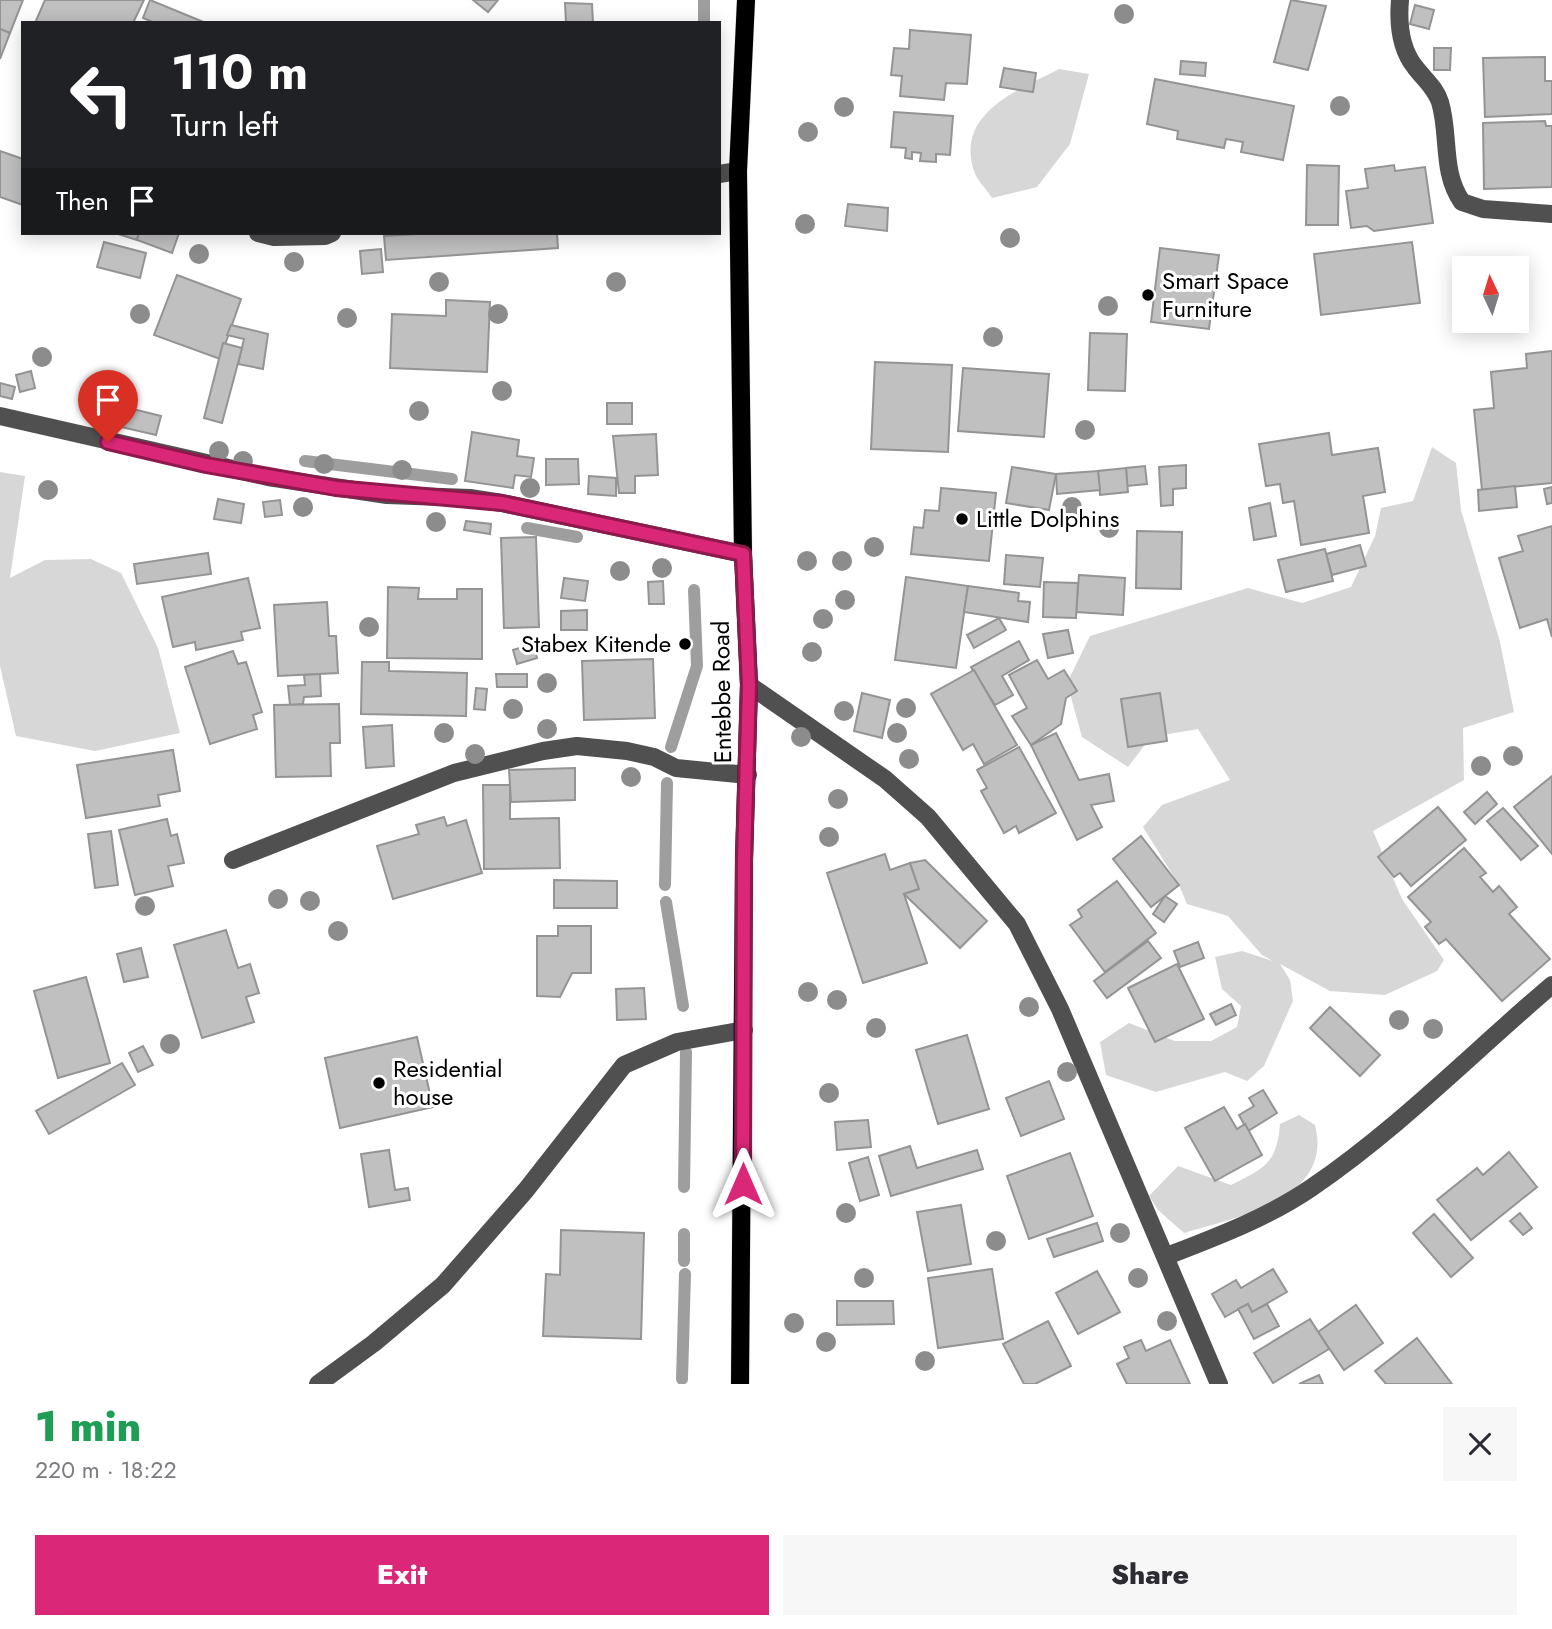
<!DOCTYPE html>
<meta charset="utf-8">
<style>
:root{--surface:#fff;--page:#f7f7f7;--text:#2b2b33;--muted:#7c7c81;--accent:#db2777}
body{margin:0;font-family:Jost,sans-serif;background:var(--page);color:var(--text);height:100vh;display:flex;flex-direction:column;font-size:26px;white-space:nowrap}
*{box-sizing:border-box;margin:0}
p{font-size:23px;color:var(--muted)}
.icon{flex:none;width:38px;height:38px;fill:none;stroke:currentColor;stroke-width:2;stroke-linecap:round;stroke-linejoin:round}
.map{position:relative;height:1384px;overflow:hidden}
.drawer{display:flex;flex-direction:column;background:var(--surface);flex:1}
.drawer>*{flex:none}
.top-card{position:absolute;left:21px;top:21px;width:700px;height:214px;border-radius:0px;box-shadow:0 4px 18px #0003;background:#202124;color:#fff;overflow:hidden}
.needle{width:46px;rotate:356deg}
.buttons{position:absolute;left:1452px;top:256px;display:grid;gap:14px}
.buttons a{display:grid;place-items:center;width:77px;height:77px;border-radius:0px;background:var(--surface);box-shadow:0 4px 18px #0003;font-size:35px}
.pin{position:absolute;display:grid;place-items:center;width:60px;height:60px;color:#fff;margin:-72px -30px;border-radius:50% 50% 50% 0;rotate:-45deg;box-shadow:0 0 7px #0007}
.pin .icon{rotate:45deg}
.me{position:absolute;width:77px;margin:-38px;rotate:0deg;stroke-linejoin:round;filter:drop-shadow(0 0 5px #0008)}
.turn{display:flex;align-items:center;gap:24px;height:147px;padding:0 35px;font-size:32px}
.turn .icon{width:91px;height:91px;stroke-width:2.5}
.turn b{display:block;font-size:49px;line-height:60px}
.then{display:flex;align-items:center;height:66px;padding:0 35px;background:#0003;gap:14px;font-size:26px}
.round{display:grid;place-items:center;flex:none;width:74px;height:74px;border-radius:0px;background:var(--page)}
.summary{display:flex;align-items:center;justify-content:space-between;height:119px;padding:0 35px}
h1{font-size:42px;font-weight:800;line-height:52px;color:#1e9e55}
.button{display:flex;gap:14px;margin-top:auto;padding:14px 35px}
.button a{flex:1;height:80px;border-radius:0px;background:var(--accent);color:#fff;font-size:28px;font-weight:800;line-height:80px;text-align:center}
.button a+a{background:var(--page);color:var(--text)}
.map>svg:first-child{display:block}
</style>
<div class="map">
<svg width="1552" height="1384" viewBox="0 0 1552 1384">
<rect width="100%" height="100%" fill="#fff"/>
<g fill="#d7d7d7">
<path d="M1059 69 1089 74 1070 144 1037 187 992 198C987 190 977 180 974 171 955 113 1018 90 1059 69Z"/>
<path d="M1432 447 1456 463 1461 510 1500 642 1514 712 1463 728 1464 780 1373 831 1402 899 1444 960 1437 971 1385 995 1330 991 1280 964 1290 980 1293 1001 1264 1066 1247 1081 1225 1072 1156 1092 1106 1075 1100 1042 1129 1023 1175 1041H1211L1237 1027 1241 1006 1222 989 1215 957 1242 951 1273 961 1262 955 1228 916 1187 904 1179 885 1143 827 1162 805 1230 780 1198 729 1151 737 1128 767 1082 737 1067 683 1090 636 1248 588 1302 603 1351 587 1375 536 1381 508 1413 501Z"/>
<path d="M0 472 25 476 10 578 45 560 91 559 121 573 158 648 180 733 95 751 16 736 0 666Z"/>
<path d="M1299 1115 1315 1125C1334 1199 1238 1217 1184 1233L1158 1210 1149 1196 1178 1166 1231 1185C1265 1168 1277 1163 1280 1124Z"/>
</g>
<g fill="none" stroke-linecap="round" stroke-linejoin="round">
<g stroke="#9e9e9e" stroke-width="12">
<path d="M704 0V23"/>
<path d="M305 461 452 479"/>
<path d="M527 528 577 537"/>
<path d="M671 747 697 666 694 590"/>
<path d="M665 885 667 783"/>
<path d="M666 902 683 1006"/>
<path d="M684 1187 686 1052"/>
<path d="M684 1261V1234"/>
<path d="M682 1379 685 1274"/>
</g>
</g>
<g fill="#c0c0c0" stroke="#949494" stroke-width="2">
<path d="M0 0H23L10 33 0 29Z"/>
<path d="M45 0H144L133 23H35Z"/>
<path d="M150 0 206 23H155L143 18Z"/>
<path d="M473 0H498L488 12Z"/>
<path d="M1291 0 1326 6 1308 70 1274 62Z"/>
<path d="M565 3 592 4 593 23H566Z"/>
<path d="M1415 5 1434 10 1429 29 1410 24Z"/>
<path d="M0 29 10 33 0 59Z"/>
<path d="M910 30 971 35 967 84 946 83 944 100 900 96 902 76 891 75 894 48 909 49Z"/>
<path d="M1434 48H1451L1450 70H1434Z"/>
<path d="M1545 57V81H1552V114L1485 117 1483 58Z"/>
<path d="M1181 61 1206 63 1205 76 1180 74Z"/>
<path d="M1004 68 1036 73 1033 92 1000 87Z"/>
<path d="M1155 79 1294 106 1283 160 1241 152 1243 142 1226 139 1224 148 1177 139 1178 131 1147 124Z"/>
<path d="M894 112 953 116 950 155 936 154V162L920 161 921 153 912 152V159L905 158 906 148 891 147Z"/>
<path d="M1545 121 1546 126H1552V187L1484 189 1483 123Z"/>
<path d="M0 151 23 159V205L0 197Z"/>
<path d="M1307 165 1339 166 1338 225H1306Z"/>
<path d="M1394 165 1395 171 1425 167 1433 223 1374 231 1367 226 1351 228 1346 191 1368 188 1365 169Z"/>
<path d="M848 204 888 208 887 231 845 226Z"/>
<path d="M115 233H139L137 240Z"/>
<path d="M139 233H179L172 253 137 240Z"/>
<path d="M434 233H557L558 248 386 260 384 236Z"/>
<path d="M104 242 146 253 140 278 97 267Z"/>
<path d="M1412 242 1420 303 1321 315 1314 254Z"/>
<path d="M1160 248 1219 255 1209 329 1151 322Z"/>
<path d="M381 249 383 272 362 274 360 251Z"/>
<path d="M177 275 241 299 220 359 154 335Z"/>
<path d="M446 300 490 302 487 372 390 368 392 314 446 316Z"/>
<path d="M231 325 268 334 263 369 238 364 244 339 227 335Z"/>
<path d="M1090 333 1127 334 1125 391 1088 390Z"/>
<path d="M223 343 242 348 222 423 204 418Z"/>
<path d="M1552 351V483L1482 490 1474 410 1494 408 1491 372 1527 368 1526 354Z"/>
<path d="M875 362 952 365 948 452 871 449Z"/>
<path d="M963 368 1049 374 1044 437 958 431Z"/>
<path d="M31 371 35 388 20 392 16 375Z"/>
<path d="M0 383 15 387 12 399 0 396Z"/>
<rect x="607" y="403" width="25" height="21"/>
<path d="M121 406 161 416 156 435 117 426Z"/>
<path d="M472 432 519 440 517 456 534 458 531 477 515 475 513 488 465 481Z"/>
<path d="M1329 433 1332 455 1378 448 1385 492 1363 496 1369 533 1301 545 1294 501 1283 503 1280 484 1266 486 1259 444Z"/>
<path d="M656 434 658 475 635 476V493H619L613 436Z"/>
<path d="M546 459H578L579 484 546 485Z"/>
<path d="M1186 465V488L1173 489V505L1161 506 1159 467Z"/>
<path d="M1145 466 1147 484 1127 486 1126 468Z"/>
<path d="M1012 467 1056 474 1049 510 1006 503Z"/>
<path d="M1126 468 1128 492 1100 495 1098 471Z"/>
<path d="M1098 471 1100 490 1057 494 1056 474Z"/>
<path d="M589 476 616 478V496L588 494Z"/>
<path d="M1515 486 1517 507 1479 511 1478 490Z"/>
<path d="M1552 487V503L1547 504 1544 489Z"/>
<path d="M941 488 996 493 989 561 911 554 914 527 923 528 925 510 939 511Z"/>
<path d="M218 499 244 504 241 523 214 519Z"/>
<path d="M280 500 282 515 265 517 263 502Z"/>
<path d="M1270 503 1276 536 1254 540 1249 508Z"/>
<path d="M466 521 491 524 490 534 464 530Z"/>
<path d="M1552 526V637L1547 619 1520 628 1499 558 1523 551 1518 536Z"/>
<path d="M1137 531 1182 532 1181 589 1136 588Z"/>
<path d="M536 537 539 627 504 628 501 538Z"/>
<path d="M1360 545 1366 566 1332 575 1326 554Z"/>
<path d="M1325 549 1333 581 1286 592 1278 560Z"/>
<path d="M208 553 211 574 137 584 134 564Z"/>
<path d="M1006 555 1043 558 1040 587 1004 584Z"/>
<path d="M1079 575 1125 578 1123 615 1076 612Z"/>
<path d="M906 577 968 586 956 668 895 660Z"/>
<path d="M248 578 260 628 241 632 243 640 196 650 195 642 173 647 162 597Z"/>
<path d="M564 578 588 581 585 601 561 598Z"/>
<path d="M663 581 664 604H649L648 582Z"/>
<path d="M1044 582 1078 583 1076 618 1043 617Z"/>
<path d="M968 586 1019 593 1018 601 1030 602 1028 622 964 612Z"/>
<path d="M388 587 419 588 418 599H457V589H482V659L387 658Z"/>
<path d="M327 602 329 636H336L338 673 278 676 274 605Z"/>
<path d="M587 610V630H561V611Z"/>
<path d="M999 618 1006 630 974 648 967 635Z"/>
<path d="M1068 630 1073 653 1048 658 1043 634Z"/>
<path d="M1019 641 1029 660 1002 676 1013 695 995 705 971 667Z"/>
<path d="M533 644 537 658 517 664 513 650Z"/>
<path d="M233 651 238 664 246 662 262 712 253 715 257 729 210 744 185 667Z"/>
<path d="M653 659 655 718 584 720 582 661Z"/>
<path d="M1037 660 1048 679 1064 670 1077 691 1066 698 1061 724 1031 745 1012 716 1027 708 1009 675Z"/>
<path d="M362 662H389V671L467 673 466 716 361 714Z"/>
<path d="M974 670 1017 745 984 764 973 744 963 750 931 694Z"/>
<path d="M320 674 321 696 304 697 303 704 290 705 288 686 305 685 304 675Z"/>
<path d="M496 674H527V687H497Z"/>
<path d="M476 688 487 689 485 710 474 709Z"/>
<path d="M862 693 890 700 882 738 854 731Z"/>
<path d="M1160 693 1167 741 1128 747 1121 699Z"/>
<path d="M339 704 340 743H330L331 776 276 777 274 705Z"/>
<path d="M392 725 394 766 366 768 363 727Z"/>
<path d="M1056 733 1079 780 1109 774 1114 801 1091 805 1102 827 1077 840 1031 745Z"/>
<path d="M1019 747 1056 813 1019 833 1016 826 1004 833 981 791 987 788 977 770Z"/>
<path d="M173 750 180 791 158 795 160 806 86 818 77 765Z"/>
<path d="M575 768V800L511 802 509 770Z"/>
<path d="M1552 776V854L1514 807Z"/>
<path d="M483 785H510V819L559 818 560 868 484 869Z"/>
<path d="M1487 792 1497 804 1475 824 1464 812Z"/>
<path d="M1438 807 1466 840 1411 886 1400 873 1394 877 1378 857Z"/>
<path d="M1503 808 1538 846 1521 860 1487 821Z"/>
<path d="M444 817 447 826 466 820 482 873 393 899 377 846 419 834 416 825Z"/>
<path d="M167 819 171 836 177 834 184 863 168 866 173 886 135 895 119 830Z"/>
<path d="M111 831 118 885 95 888 88 834Z"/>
<path d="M1141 836 1179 885 1151 907 1113 859Z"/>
<path d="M1464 848 1486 873 1480 877 1493 892 1499 886 1517 907 1509 914 1550 959 1502 1001 1446 939 1439 944 1425 927 1431 922 1408 897Z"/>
<path d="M885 854 890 870 910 863 919 889 904 894 927 963 863 983 827 873Z"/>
<path d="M925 860 987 921 960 948 904 894 919 889 910 863Z"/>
<path d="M554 880 617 881V908H554Z"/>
<path d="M1117 881 1156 933 1105 972 1070 925 1082 917 1078 910Z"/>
<path d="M1165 896 1177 904 1164 922 1153 914Z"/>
<path d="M558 926H591V973H572L560 997 537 996V936H558Z"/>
<path d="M226 930 238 968 250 964 259 993 246 997 254 1022 202 1038 174 945Z"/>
<path d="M1148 941 1161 958 1107 998 1094 981Z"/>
<path d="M1198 942 1204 958 1180 967 1174 951Z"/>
<path d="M141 948 148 977 124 982 117 954Z"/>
<path d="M1177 964 1204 1019 1155 1042 1128 988Z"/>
<path d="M86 977 110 1063 58 1078 34 991Z"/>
<path d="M644 988 646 1019 617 1020 616 989Z"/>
<path d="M1231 1004 1236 1015 1216 1025 1210 1014Z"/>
<path d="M1330 1007 1380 1055 1360 1076 1310 1028Z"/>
<path d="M967 1035 989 1109 938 1124 916 1050Z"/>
<path d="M417 1037 433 1107 340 1128 325 1058Z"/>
<path d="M143 1046 153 1065 138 1072 129 1053Z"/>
<path d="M122 1063 135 1085 49 1134 36 1111Z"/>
<path d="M1049 1081 1064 1119 1021 1136 1006 1098Z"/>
<path d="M1263 1090 1277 1113 1248 1131 1239 1115 1254 1106 1249 1098Z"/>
<path d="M1224 1107 1237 1129 1245 1124 1262 1155 1215 1181 1185 1128Z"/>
<path d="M868 1120 871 1147 837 1150 835 1122Z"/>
<path d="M910 1146 917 1168 977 1150 983 1169 891 1196 879 1156Z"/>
<path d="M389 1150 395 1190 408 1188 410 1200 369 1207 361 1154Z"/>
<path d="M1509 1152 1537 1187 1471 1240 1437 1200 1477 1168 1483 1175Z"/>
<path d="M1070 1153 1093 1216 1029 1239 1007 1176Z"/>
<path d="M868 1157 879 1195 860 1201 849 1163Z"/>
<path d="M961 1205 971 1264 928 1271 917 1212Z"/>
<path d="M1520 1213 1532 1228 1523 1235 1510 1221Z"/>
<path d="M1434 1214 1473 1258 1451 1277 1413 1233Z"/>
<path d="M1097 1223 1103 1241 1054 1257 1047 1239Z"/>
<path d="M561 1230 644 1233 641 1339 543 1336 546 1274 560 1275Z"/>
<path d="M992 1269 1003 1339 938 1348 928 1278Z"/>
<path d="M1273 1269 1287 1292 1252 1312 1248 1304 1225 1317 1212 1294 1236 1280 1241 1288Z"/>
<path d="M1097 1271 1120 1312 1078 1334 1056 1293Z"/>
<path d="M837 1301H893L894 1324 837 1325Z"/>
<path d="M1248 1304 1252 1312 1267 1304 1279 1326 1254 1339 1238 1309Z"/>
<path d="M1356 1305 1383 1343 1344 1370 1318 1332Z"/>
<path d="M1310 1319 1329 1349 1273 1383 1254 1353Z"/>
<path d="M1048 1321 1071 1366 1035 1384H1024L1003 1344Z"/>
<path d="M1417 1338 1452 1384H1386L1375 1371Z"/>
<path d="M1141 1340 1146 1351 1170 1340 1190 1384H1127L1117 1364 1129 1358 1124 1347Z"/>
<path d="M1319 1375 1323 1384H1299Z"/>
</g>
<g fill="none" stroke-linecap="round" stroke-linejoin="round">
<g stroke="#dbdbdb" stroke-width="19">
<path id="major" d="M740 1384 744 860 749 685 743 554 738 171 746 0"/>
</g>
<g stroke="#505050" stroke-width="18">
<path d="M1400 0C1398 23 1400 48 1415 67 1424 79 1435 87 1440 102 1450 135 1441 172 1462 202L1483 209 1552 214"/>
<path d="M719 174 738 171"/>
<path d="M258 233 274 237 325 236 332 233"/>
<path d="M0 416 268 477 387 495 470 498 502 503 743 554"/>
<path d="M749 685 885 779 928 817 1017 924 1060 1009 1219 1384"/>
<path d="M233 860 454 773 543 751 577 746 627 751 654 757 676 768 748 775"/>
<path d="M1167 1256C1216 1237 1267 1218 1311 1188 1399 1128 1472 1053 1552 985"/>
<path d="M318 1384 374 1343 443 1285 526 1190 624 1065 677 1042 744 1030"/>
</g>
<use href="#major" stroke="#000" stroke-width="18"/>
</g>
<g fill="#8c8c8c">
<circle cx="1124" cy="14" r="10"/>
<circle cx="1340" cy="106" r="10"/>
<circle cx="844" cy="107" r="10"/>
<circle cx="808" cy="132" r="10"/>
<circle cx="805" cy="224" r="10"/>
<circle cx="1010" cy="238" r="10"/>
<circle cx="199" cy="254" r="10"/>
<circle cx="294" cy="262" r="10"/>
<circle cx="439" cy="282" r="10"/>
<circle cx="616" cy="282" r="10"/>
<circle cx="1108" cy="306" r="10"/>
<circle cx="140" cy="314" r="10"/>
<circle cx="498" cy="314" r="10"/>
<circle cx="347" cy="318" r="10"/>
<circle cx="993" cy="337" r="10"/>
<circle cx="42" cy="357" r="10"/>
<circle cx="502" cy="391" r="10"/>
<circle cx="419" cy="411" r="10"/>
<circle cx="1085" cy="430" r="10"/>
<circle cx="219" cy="451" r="10"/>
<circle cx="243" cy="461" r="10"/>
<circle cx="324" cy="464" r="10"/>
<circle cx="402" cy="470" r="10"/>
<circle cx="530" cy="488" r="10"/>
<circle cx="48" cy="490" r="10"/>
<circle cx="303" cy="507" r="10"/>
<circle cx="1072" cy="507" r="10"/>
<circle cx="436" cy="522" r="10"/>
<circle cx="1109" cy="528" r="10"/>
<circle cx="874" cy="547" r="10"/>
<circle cx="807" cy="561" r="10"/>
<circle cx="842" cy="561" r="10"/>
<circle cx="662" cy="568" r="10"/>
<circle cx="620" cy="571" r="10"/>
<circle cx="845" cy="600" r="10"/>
<circle cx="823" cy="619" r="10"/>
<circle cx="369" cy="627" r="10"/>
<circle cx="812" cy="652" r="10"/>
<circle cx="547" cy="683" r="10"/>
<circle cx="906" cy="708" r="10"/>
<circle cx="513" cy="709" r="10"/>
<circle cx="844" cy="711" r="10"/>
<circle cx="547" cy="729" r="10"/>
<circle cx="444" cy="733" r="10"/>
<circle cx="897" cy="733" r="10"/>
<circle cx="801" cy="737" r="10"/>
<circle cx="475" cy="754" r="10"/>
<circle cx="1513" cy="756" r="10"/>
<circle cx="909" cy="759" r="10"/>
<circle cx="1481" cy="766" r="10"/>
<circle cx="631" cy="777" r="10"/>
<circle cx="838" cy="799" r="10"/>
<circle cx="829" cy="837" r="10"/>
<circle cx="278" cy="899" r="10"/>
<circle cx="310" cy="901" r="10"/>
<circle cx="145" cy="906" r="10"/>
<circle cx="338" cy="931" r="10"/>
<circle cx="808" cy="992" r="10"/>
<circle cx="837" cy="1000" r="10"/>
<circle cx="1029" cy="1007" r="10"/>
<circle cx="1399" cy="1020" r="10"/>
<circle cx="876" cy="1028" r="10"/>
<circle cx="1433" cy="1029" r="10"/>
<circle cx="170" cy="1044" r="10"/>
<circle cx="1067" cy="1072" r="10"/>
<circle cx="829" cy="1093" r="10"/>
<circle cx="846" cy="1213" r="10"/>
<circle cx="1120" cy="1233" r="10"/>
<circle cx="996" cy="1241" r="10"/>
<circle cx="864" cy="1278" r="10"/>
<circle cx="1138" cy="1278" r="10"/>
<circle cx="1167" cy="1321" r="10"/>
<circle cx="794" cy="1323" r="10"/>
<circle cx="826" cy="1342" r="10"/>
<circle cx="925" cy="1361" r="10"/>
</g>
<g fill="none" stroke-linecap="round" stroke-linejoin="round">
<g stroke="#8e194d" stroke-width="18">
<path id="route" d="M108 442 206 465 336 488 502 503 743 554 749 685 744 860 743 1184"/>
</g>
<use href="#route" stroke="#db2777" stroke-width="12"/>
</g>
<g fill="#000" stroke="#fff" stroke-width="2.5">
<circle cx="1148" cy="295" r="7"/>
<circle cx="962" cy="519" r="7"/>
<circle cx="685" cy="644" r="7"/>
<circle cx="379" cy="1083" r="7"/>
</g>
<g text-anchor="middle" stroke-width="6" stroke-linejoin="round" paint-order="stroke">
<g font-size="24" fill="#000" stroke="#fff" text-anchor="start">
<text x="1162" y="289">Smart Space<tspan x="1162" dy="28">Furniture</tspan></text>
<text x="976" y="527">Little Dolphins</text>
<text x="671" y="652" text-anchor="end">Stabex Kitende</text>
<text x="393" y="1077">Residential<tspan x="393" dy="28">house</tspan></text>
</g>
<g font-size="24" fill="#000" stroke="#fff">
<text transform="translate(722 692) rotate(-91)" y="8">Entebbe Road</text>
</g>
</g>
</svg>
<div class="buttons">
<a><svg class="needle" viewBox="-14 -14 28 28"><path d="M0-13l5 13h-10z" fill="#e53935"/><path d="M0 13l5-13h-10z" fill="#7c7c81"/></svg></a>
</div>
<div class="pin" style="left:108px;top:442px;background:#d93025"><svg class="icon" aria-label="arrive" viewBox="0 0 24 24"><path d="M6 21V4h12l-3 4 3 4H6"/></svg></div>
<svg class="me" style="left:743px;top:1184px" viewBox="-20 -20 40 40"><path d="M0-17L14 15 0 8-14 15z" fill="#db2777" stroke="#fff" stroke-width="4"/></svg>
<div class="top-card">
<div class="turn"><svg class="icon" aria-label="left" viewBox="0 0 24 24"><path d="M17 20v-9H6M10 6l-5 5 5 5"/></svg><div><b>110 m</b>Turn left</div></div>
<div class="then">Then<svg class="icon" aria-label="arrive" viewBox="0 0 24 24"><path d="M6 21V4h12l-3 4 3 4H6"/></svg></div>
</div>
</div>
<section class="drawer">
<div class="summary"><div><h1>1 min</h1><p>220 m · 18:22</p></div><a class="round"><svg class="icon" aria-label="close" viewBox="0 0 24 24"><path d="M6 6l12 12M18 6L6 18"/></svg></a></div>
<div class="button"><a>Exit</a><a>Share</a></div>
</section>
